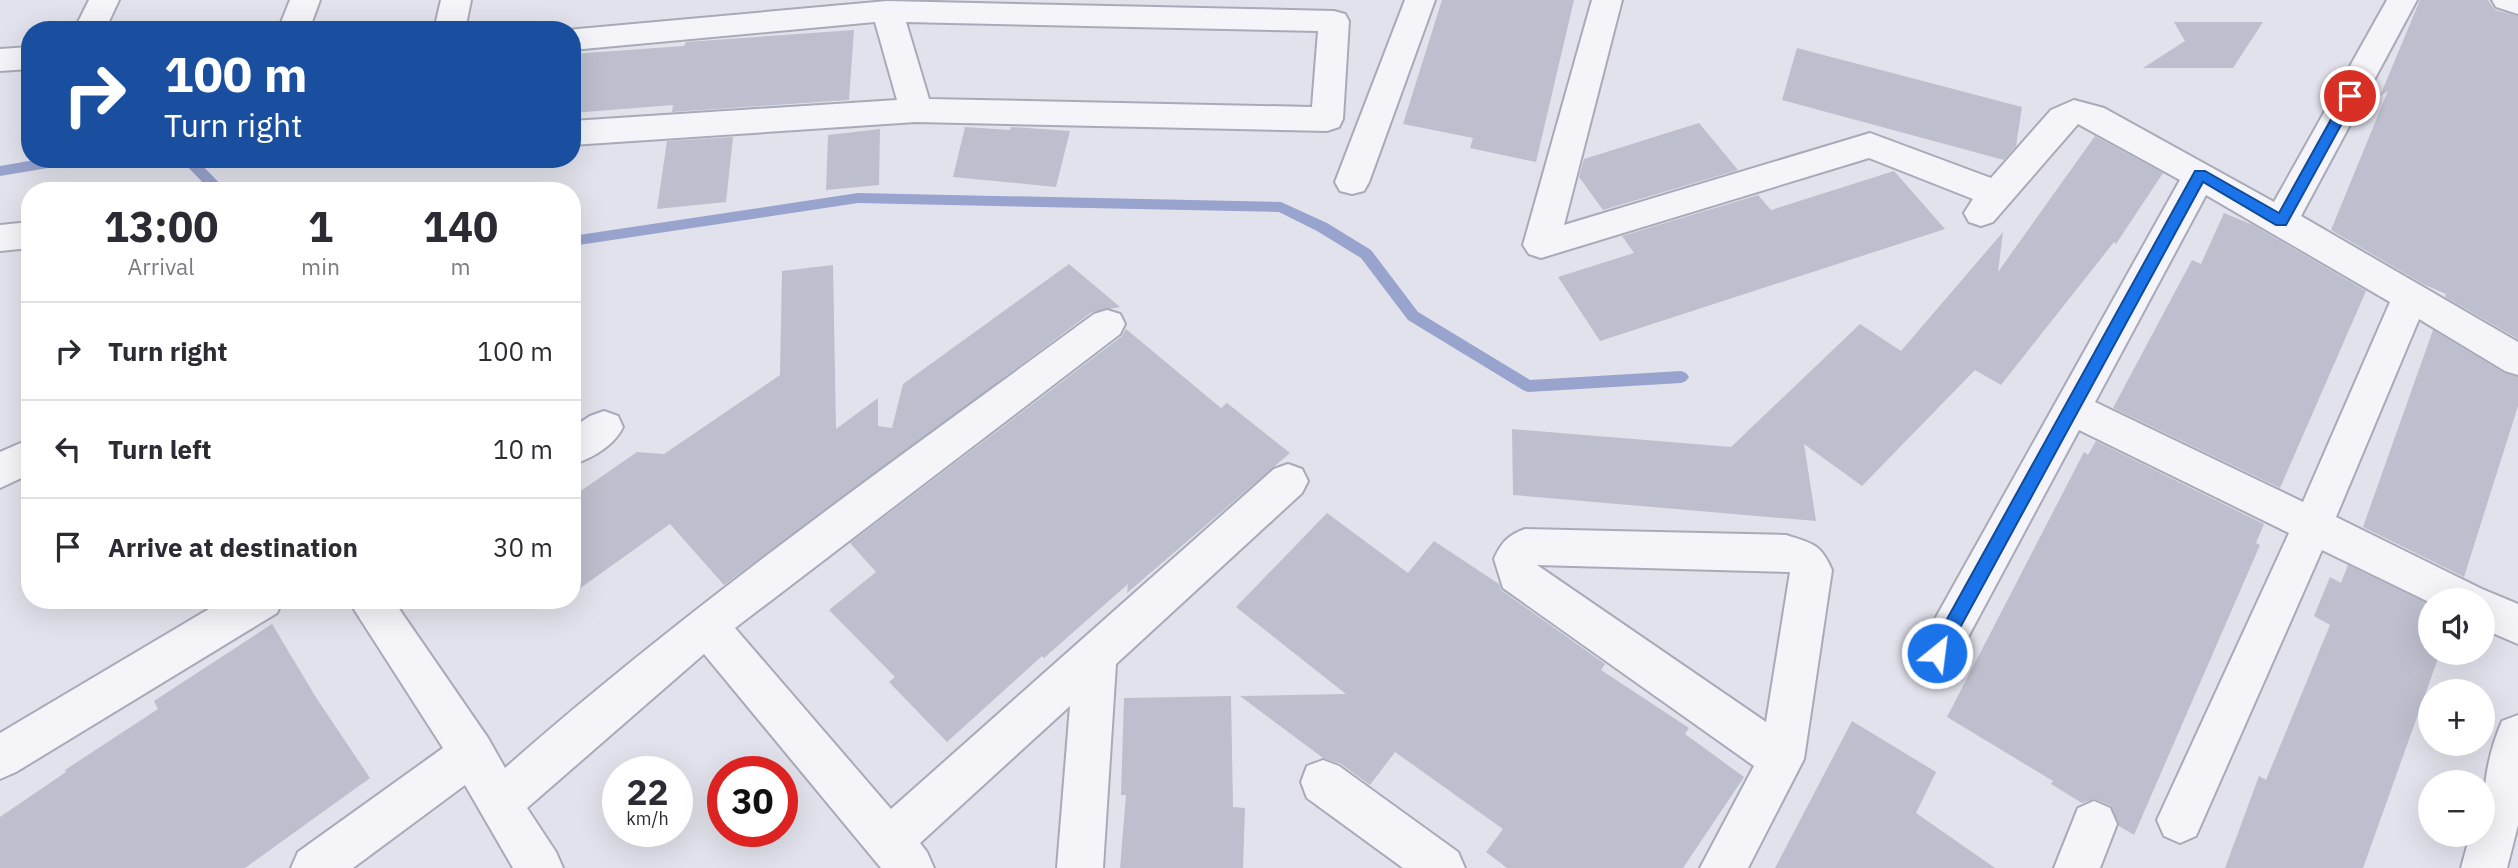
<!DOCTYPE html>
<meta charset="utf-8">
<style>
:root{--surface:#fff;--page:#f2f2f3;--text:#2b2b33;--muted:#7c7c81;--line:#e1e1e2}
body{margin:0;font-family:"IBM Plex Sans",sans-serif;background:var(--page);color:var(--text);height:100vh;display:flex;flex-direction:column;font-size:26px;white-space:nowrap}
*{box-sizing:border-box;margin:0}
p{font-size:23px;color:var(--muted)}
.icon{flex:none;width:38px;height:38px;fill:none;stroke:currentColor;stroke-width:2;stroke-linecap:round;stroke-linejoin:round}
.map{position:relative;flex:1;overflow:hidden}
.details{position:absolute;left:21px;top:182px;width:560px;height:427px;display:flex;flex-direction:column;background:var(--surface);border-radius:28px;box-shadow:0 7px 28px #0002}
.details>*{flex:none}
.top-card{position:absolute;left:21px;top:21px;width:560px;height:147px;border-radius:28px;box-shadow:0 7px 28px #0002;background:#1a4fa0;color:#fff;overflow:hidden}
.fabs{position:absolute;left:2418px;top:588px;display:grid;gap:14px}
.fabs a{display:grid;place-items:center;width:77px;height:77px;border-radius:50%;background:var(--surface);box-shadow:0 7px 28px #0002;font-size:35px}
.speed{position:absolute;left:602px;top:756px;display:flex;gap:14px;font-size:35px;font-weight:700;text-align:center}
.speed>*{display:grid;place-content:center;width:91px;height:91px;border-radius:50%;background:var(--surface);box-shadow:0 7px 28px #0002;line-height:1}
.speed small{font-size:18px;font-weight:400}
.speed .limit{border:10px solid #d22;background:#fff;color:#111}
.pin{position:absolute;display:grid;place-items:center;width:60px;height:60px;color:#fff;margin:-30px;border:4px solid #fff;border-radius:50%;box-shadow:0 2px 7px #0007}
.me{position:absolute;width:77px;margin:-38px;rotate:29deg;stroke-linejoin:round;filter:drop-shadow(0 0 5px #0008)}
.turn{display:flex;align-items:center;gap:24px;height:147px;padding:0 28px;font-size:32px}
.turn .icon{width:91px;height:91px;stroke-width:2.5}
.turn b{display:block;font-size:49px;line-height:60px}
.eta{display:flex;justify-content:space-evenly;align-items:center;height:119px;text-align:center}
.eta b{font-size:42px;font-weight:800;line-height:49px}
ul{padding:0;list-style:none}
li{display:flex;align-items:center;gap:21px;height:98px;padding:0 28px;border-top:2px solid var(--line)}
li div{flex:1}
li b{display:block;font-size:26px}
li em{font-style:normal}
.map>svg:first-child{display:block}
</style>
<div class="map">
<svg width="2518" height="868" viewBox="0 0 2518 868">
<rect width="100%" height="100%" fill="#e1e2eb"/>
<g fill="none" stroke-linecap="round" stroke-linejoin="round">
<g fill="#98a3ce" fill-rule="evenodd">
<path d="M40 159H79L72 164 0 176V166Z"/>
<path d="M180 159H196L227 191H211Z"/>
<path d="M858 193 1281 202 1327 223 1371 250 1418 312 1530 380 1681 371 1686 373 1689 377 1686 381 1681 383 1528 392 1523 390 1408 320 1361 258 1317 231 1279 212 858 203 572 246V236Z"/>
</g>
</g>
<g fill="#bdbfce">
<path d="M1442 0H1574L1536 162 1470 148 1473 138 1403 124Z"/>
<path d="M2420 0H2488L2495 10 2518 16V339L2445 297 2446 294 2423 284 2331 230 2388 91 2380 96Z"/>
<path d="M2174 22H2263L2233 68H2143L2185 41Z"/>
<path d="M854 30 849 100 672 112 673 105 572 113V54L684 46 686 42Z"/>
<path d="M1797 48 2022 107 2016 146 2004 160 1782 100Z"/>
<path d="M1699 123 1738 170 1603 210 1579 177 1584 159Z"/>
<path d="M965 127 1010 130 1011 127 1070 131 1056 187 953 177Z"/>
<path d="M880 129 879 185 826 190 828 135Z"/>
<path d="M2095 136 2163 173 2116 244 2114 242 2001 385 1975 370 1862 486 1804 444 1816 521 1513 495 1512 429 1731 447 1860 324 1901 351 2003 232 1998 272Z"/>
<path d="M733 137 726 202 657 209 667 141Z"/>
<path d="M1894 171 1945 229 1600 341 1558 277 1634 253 1622 236 1758 195 1771 210Z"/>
<path d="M2224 213 2253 225 2366 291 2280 488 2113 408 2192 260 2201 264Z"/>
<path d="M1069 264 1120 307 1092 312 724 585 670 524 572 594V497L637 452 664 454 780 375 782 271 833 265 836 429 878 398V426L892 428 903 384Z"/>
<path d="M1126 329 1221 408 1227 403 1290 453 1127 593 1128 584 1044 658 1042 656 947 742 889 682 895 677 829 610 876 572 850 543 1122 336Z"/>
<path d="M2433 330 2504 373 2518 377V406L2464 577 2363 527Z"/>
<path d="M2096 441 2264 524 2256 543 2260 545 2134 835 2119 826 2111 806 2095 799 2082 803 2051 784 2053 781 1947 717 2084 452 2088 455Z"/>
<path d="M1327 513 1408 573 1434 541 1499 584 1501 590 1605 664 1601 670 1689 728 1685 734 1744 777 1683 868H1507L1486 852 1503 829 1395 752 1370 785 1341 764 1323 758 1240 696 1346 694 1236 607Z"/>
<path d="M2348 565 2431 605V653H2440L2363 868H2225L2259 776 2266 780 2330 625 2314 616 2330 577 2341 583Z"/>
<path d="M272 624 317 699 370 778 245 868H0V817L66 772 65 770 158 709 154 701Z"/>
<path d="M1231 696 1233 807 1245 808 1243 868H1120L1126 795H1121L1124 698Z"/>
<path d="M1852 721 1936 772 1916 813 1995 868H1775Z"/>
</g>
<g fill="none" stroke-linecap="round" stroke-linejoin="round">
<g stroke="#a9aab9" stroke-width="4">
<g id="street">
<path d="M89 0H119L105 30H74Z"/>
<path d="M290 0H320L309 30H278Z"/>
<path d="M441 0H471L465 30H434Z"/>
<path d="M1405 0H1435L1369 182 1364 191 1352 194 1340 191 1335 182Z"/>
<path d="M1592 0H1622L1564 225 1870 133 1991 178 2051 110 2074 100 2104 108 2274 202 2387 0H2417L2301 216 2518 342V375L2505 371 2419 319 2336 517 2482 589 2518 604V644L2483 629V600H2431V603L2322 550 2196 836 2180 843 2164 836 2157 820 2289 533 2079 430 1952 667 1937 673 1922 667 1916 653 2180 180 2078 124 1993 222 1981 226 1969 222 1964 213 1973 199 1869 158 1541 258 1529 254 1523 245ZM2206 195 2390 302 2303 502 2095 402Z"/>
<path d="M2492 0H2518V14L2496 7Z"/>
<path d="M887 1 1334 11 1345 14 1349 21 1343 119 1339 127 1327 131 916 122 572 145V121L897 100 875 22 572 50V30H567ZM906 22 1318 31 1312 107 929 99Z"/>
<path d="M30 47V69L0 71V49Z"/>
<path d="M30 222V248L0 251V225Z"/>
<path d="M1107 310 1120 314 1125 324 1120 334 735 628 891 809 1274 469 1288 464 1302 469 1308 481 1302 493 1116 664 1103 868H1057L1070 706 920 843 927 852 934 868H881L704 654 527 808 556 852 563 868H513L465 785 353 868H291L298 852 443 748 348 600H393L488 738 505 768C691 604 894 461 1094 314Z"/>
<path d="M604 411 618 416 623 427C614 446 592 458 572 465V428L590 416Z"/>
<path d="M30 439V474L0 488V452Z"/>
<path d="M1525 529 1786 535C1812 543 1821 544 1832 570L1804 759 1748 868H1700L1754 766 1503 588 1494 559C1501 543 1508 535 1525 529ZM1537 565 1790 572 1766 722Z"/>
<path d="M224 600H283L277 613 16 772 0 779V733Z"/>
<path d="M2518 715V825L2507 868H2461L2470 835H2483C2483 792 2485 761 2502 721Z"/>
<path d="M1323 760 1339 766 1458 852 1465 868H1403L1307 798 1301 782 1307 766Z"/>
<path d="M2094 801 2110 808 2117 824 2100 868H2054L2078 808Z"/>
</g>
</g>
<use href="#street" fill="#f4f4f9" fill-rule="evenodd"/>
</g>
<path fill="#1a73e8" stroke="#114b97" stroke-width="2" d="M2350 91 2357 96 2286 225H2276L2203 182 1943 659 1937 661 1931 659 1928 653 1931 648 2195 171H2205L2279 213 2344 96Z"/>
</svg>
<div class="fabs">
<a><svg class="icon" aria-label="sound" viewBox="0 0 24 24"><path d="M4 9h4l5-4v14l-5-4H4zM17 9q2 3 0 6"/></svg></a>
<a>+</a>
<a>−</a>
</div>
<div class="speed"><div>22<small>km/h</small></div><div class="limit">30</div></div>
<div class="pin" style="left:2350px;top:96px;background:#d93025"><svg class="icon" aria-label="arrive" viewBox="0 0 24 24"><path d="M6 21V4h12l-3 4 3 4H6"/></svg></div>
<svg class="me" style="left:1937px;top:653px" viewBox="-20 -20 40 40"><circle r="17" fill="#1a73e8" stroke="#fff" stroke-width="3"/><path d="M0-11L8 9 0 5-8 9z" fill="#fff"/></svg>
<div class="top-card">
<div class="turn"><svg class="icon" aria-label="right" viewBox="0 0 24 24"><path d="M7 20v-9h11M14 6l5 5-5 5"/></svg><div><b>100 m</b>Turn right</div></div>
</div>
<section class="details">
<div class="eta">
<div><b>13:00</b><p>Arrival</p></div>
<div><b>1</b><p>min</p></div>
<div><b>140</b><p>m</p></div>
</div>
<ul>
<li><svg class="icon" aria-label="right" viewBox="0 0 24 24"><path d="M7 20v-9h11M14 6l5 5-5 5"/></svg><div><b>Turn right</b></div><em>100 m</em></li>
<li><svg class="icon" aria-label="left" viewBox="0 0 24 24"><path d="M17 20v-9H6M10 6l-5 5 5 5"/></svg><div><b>Turn left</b></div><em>10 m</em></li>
<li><svg class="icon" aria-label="arrive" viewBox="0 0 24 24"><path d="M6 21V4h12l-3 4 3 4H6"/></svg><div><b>Arrive at destination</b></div><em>30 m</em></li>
</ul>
</section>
</div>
